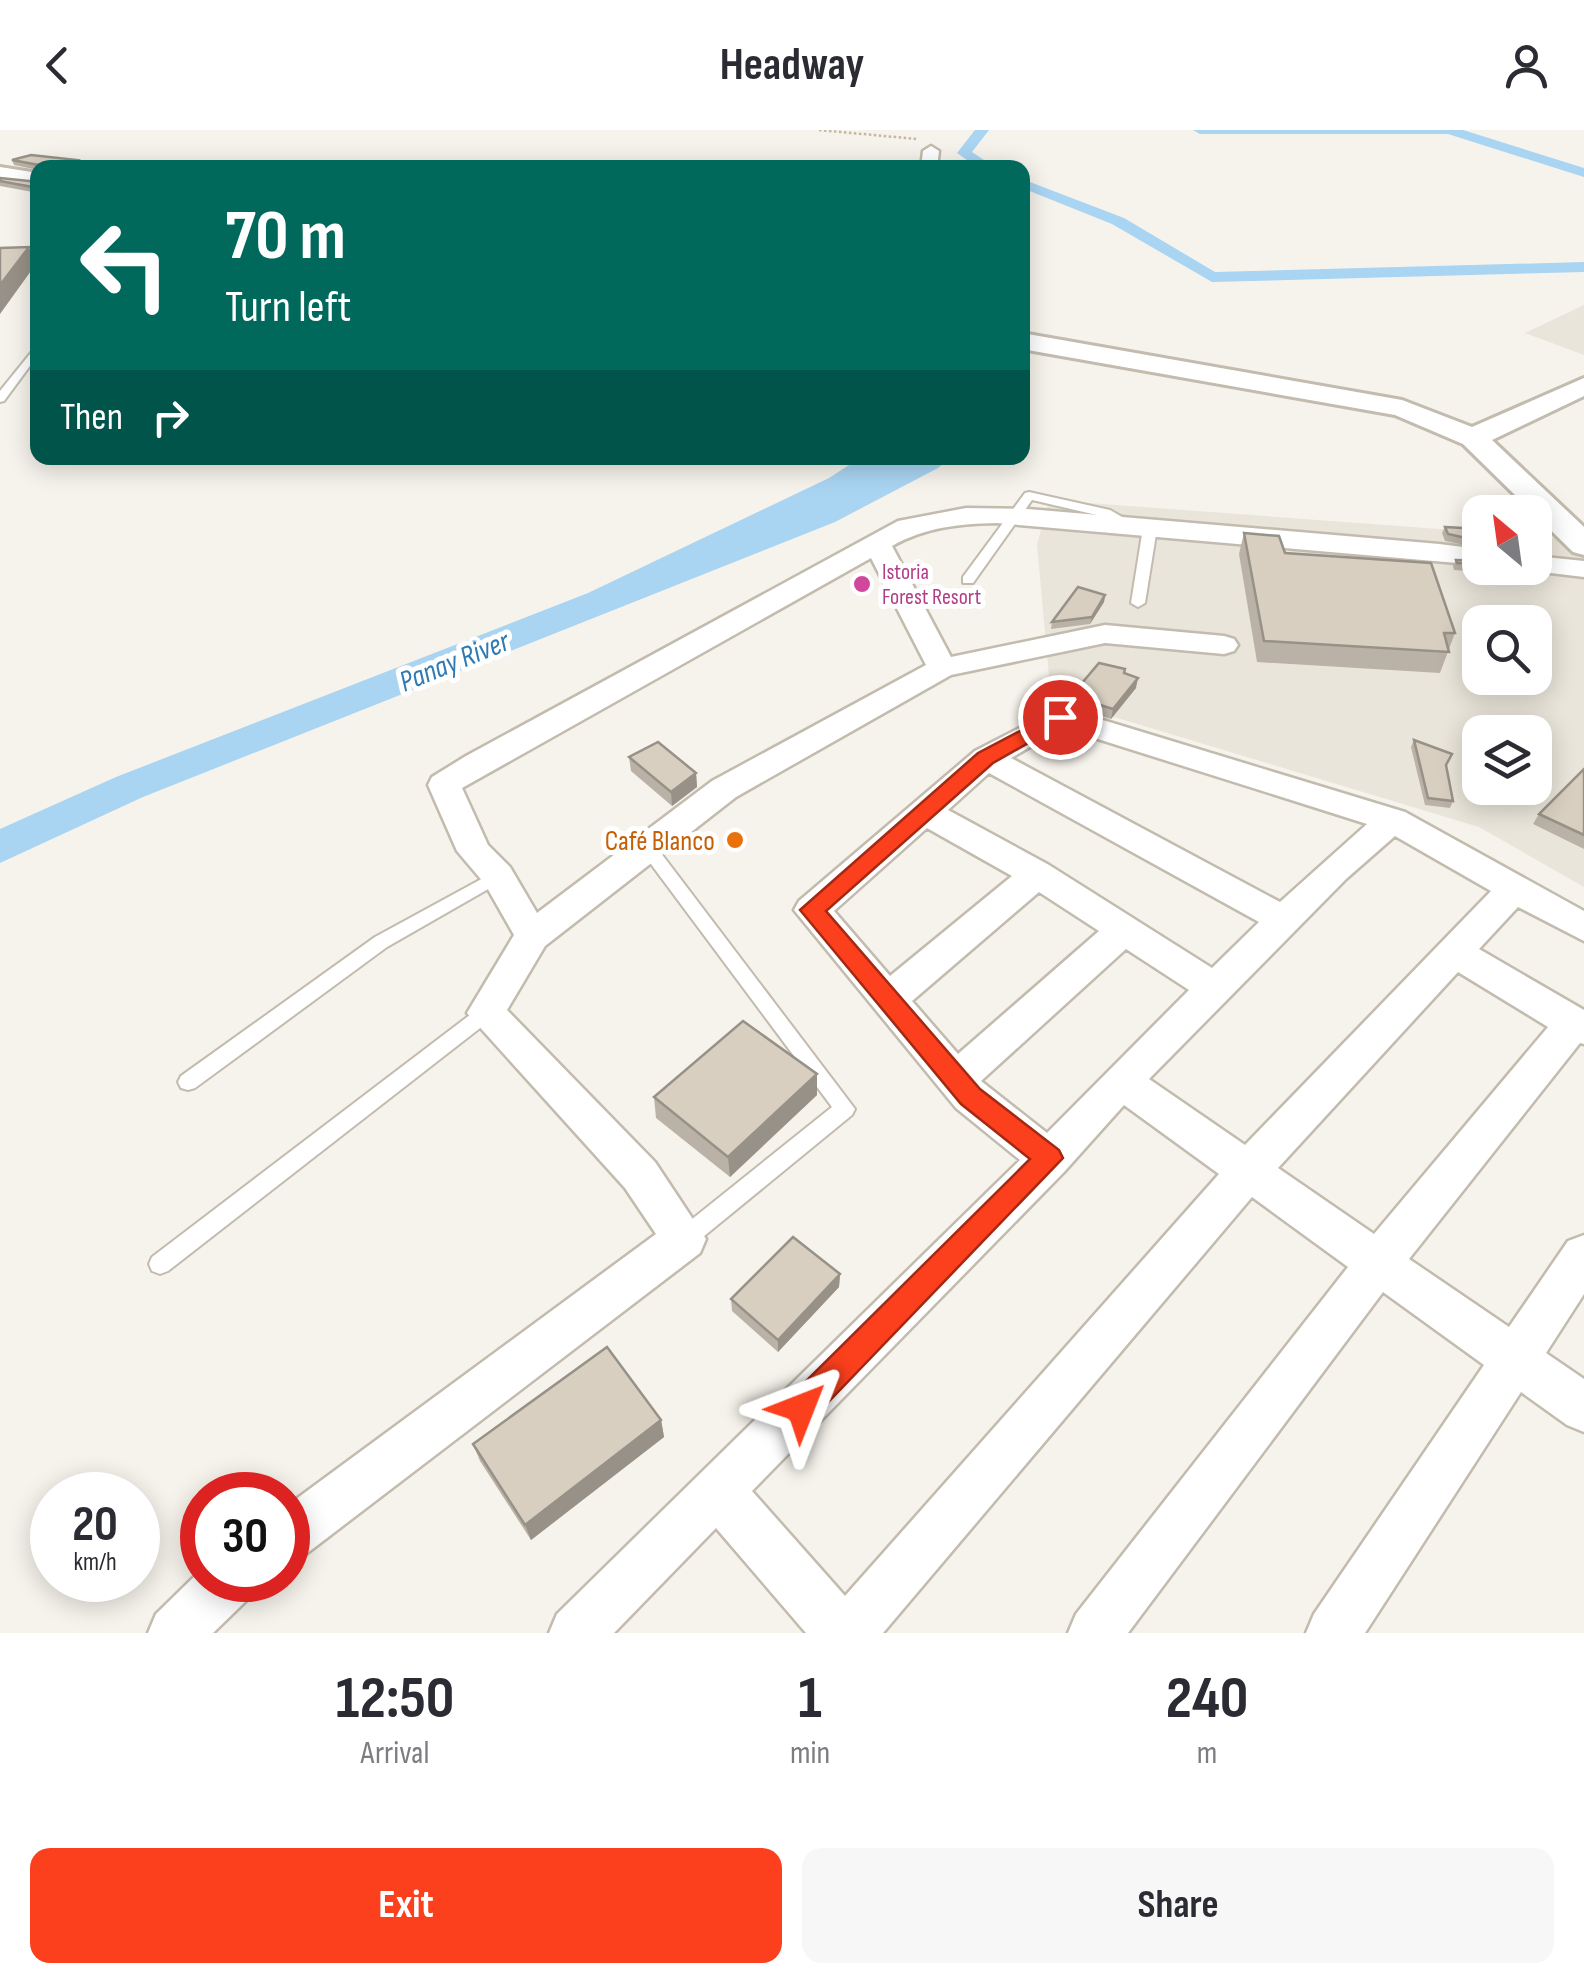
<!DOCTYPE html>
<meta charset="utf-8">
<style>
:root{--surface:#fff;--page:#f7f7f7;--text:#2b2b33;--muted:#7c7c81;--accent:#fc3f1d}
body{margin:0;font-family:"Sofia Sans Condensed",sans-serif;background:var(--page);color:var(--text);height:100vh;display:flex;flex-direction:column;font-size:38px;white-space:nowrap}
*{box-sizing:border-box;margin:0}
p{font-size:32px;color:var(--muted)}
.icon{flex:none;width:55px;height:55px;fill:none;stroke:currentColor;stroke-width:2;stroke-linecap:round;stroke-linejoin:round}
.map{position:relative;height:1503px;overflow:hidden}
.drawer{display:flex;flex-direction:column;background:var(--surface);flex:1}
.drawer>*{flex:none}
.guide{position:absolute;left:30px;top:30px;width:1000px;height:305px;border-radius:20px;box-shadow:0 5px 25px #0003;background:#00695c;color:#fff;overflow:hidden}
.needle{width:65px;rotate:331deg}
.controls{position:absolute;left:1462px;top:365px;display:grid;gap:20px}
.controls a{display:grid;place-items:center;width:90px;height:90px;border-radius:20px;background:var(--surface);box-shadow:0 5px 25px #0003;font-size:50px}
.speed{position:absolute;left:30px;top:1342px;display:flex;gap:20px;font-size:50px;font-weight:700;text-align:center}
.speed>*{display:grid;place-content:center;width:130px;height:130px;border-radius:50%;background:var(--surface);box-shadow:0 5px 25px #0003;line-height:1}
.speed small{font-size:25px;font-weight:400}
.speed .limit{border:15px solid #d22;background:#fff;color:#111}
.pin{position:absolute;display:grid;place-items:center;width:85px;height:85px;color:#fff;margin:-42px;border:5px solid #fff;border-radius:50%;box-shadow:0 2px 10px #0007}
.me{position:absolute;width:110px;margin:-55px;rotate:45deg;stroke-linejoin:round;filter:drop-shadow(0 0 8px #0008)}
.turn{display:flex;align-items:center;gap:35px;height:210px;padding:0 30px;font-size:45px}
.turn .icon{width:130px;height:130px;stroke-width:2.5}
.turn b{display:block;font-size:70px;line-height:85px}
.then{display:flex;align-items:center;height:95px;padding:0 30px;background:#0003;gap:20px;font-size:38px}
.eta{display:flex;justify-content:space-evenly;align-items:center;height:170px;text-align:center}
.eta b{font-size:60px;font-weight:700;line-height:70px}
.action{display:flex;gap:20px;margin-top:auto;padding:20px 30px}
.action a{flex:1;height:115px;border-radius:20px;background:var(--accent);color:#fff;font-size:40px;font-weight:700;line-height:115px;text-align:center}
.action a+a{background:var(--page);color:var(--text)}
header{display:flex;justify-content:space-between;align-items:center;height:130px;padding:0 30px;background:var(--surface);font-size:45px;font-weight:700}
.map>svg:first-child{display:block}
</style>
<header><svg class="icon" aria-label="back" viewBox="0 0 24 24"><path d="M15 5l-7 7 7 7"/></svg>Headway<svg class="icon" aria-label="person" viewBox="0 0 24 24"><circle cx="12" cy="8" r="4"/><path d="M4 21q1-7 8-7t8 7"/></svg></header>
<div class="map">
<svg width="1584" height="1503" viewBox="0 0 1584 1503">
<rect width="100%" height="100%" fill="#f6f3ec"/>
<g fill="#eae5da" fill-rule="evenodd">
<path d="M1584 175V225L1525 203Z"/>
<path d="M1049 370 1480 402V438H1535V406L1570 409 1584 400V757L1479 697 1051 568 1037 415ZM1480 492H1535V548H1480ZM1480 602H1535V658H1480Z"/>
</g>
<path fill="#a9d4f2" d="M860 328H950L938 338 835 392 143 667 0 733V699L116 647 588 463 829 348Z"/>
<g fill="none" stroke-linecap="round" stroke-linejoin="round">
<g fill="#a9d4f2" fill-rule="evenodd">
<path d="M975 0H989L972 22 996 38H978L957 23Z"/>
<path d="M1193 0H1463L1584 38V47L1448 4H1200Z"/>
<path d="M1022 49 1124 88 1215 142 1584 132V142L1212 152 1112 94 1022 58Z"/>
</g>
<g stroke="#c2bbae" stroke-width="4">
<g id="service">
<path d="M38 214V225L4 271 0 272V261Z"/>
<path d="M1029 362 1110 380 1136 395 1130 399 1101 386 1032 370 973 453H963V447L1025 363Z"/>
<path d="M1150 394 1157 398 1145 473 1138 477 1131 473 1143 398Z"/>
<path d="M648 712 654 714 855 979 852 985 692 1116 684 1119 676 1116 673 1109 676 1102 832 977 642 722 639 718 642 714Z"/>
<path d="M498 740 507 746 504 750 387 817 195 958 188 960 181 958 178 952 181 946 375 807Z"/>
<path d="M486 875 493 878 496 883 493 888 168 1141 160 1144 152 1141 149 1134 152 1127 479 878Z"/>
</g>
</g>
<g stroke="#c2bbae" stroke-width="5">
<g id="minor">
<path d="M931 16 939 21 937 38H921L923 21Z"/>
<path d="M966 378 1028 379 1439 414 1480 419V435L997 393C958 394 926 397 892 416L951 527 1105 495 1224 506 1234 509 1238 515 1234 521 1224 524 1105 513 951 545 736 667 545 816 507 880 655 1032 706 1109 700 1123 306 1424 288 1432V1375L656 1104 625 1058 467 883 514 805 485 754 457 721 428 655 432 647 466 626 898 391ZM871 428 926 535 712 651 537 783 510 737 488 715 462 658Z"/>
<path d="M1535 426 1584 431V447L1525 440 1535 438Z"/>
<path d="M1060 577 1405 682 1584 781V811L1518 777 1479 819 1584 880V914L1580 913 1409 1129 1509 1197 1568 1111 1584 1105V1164L1546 1223 1584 1249V1302L1567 1295 1521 1262 1365 1503H1306L1314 1484 1484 1235 1383 1162 1128 1503H1068L1076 1484 1348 1137 1252 1067 883 1503H806L716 1398 614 1503H549L557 1484 1020 1030 956 978 794 780 799 771 975 621ZM1063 598 1367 694 1280 772 1011 628ZM989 643 1259 792 1212 838 1049 735 948 680ZM927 698 1012 746 890 846 834 781ZM1395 706 1491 761 1245 1015 1149 949 1346 749ZM1039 762 1099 801 958 924 912 871ZM1126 819 1189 860 1047 1003 981 951ZM1458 842 1548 897 1374 1104 1278 1038ZM1124 975 1219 1044 845 1466 752 1361 1064 1042Z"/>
<path d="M202 1439V1450H255L248 1469 213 1503H148L156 1484Z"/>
</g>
</g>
<g stroke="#c2bbae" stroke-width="6">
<g id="tertiary">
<path d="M0 37 38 43V55L0 49Z"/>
<path d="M1022 203 1402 270 1472 297 1584 248V266L1492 310 1584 397V425L1573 422 1463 314 1395 285 1022 219Z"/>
</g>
</g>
<path stroke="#c4b79f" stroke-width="2.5" stroke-dasharray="2.5 2.5" stroke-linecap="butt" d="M819 0 917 9"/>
<use href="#service" fill="#fff" fill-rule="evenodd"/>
<use href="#minor" fill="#fff" fill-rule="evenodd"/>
<use href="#tertiary" fill="#fff" fill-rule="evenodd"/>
</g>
<g fill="#bab2a6">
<path d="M12 30H77L79 36 88 38H38V40L14 35Z"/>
<path d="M0 48 38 52V63L0 56Z"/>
<path d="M1445 397 1480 399V418L1445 411 1442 403Z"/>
<path d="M1244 403 1455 503 1440 543 1257 532 1239 424Z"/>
<path d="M1456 430 1480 431V438H1500L1498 443 1454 440 1453 436Z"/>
<path d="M1105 465 1104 472 1090 494 1051 499 1052 492Z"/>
<path d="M1124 543 1136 558 1111 589 1069 576 1071 566Z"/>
<path d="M1414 610 1446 636 1453 671 1450 678 1425 675 1411 617Z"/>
<path d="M629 627 696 643 697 657 672 676 631 641Z"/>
<path d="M1584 639V719L1533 694 1539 684Z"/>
<path d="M817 944V965L730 1047 656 988 654 967Z"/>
<path d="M840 1144 839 1157 778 1222 732 1181 731 1169Z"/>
<path d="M661 1290 664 1307 531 1410 480 1331 473 1314Z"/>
</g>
<g fill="#979187">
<path d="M29 117 36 134 0 184V155Z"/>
<path d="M1105 465 1104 472 1090 494 1092 487Z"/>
<path d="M1138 548 1136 558 1111 589 1113 579Z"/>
<path d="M696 643 697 657 672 676 671 662Z"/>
<path d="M817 944V965L730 1047 728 1027Z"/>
<path d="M840 1144 839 1157 778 1222V1210Z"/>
<path d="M661 1290 664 1307 531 1410 525 1395Z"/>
</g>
<g fill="#d8cfc1" stroke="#979187" stroke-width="2.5">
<path d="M31 25 77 30 68 35 88 38H39V35L12 30Z"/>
<path d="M0 48 38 52V58L0 51Z"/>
<path d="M29 117 0 155V118Z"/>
<path d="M1445 397 1480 399V411L1448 404Z"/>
<path d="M1244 403 1279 406 1285 423 1431 433 1455 503H1444L1449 522 1264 511Z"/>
<path d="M1456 430 1480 431V435L1457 433Z"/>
<path d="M1078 457 1105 465 1092 487 1052 492Z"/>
<path d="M1099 533 1125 539 1124 543 1138 548 1113 579 1071 566Z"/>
<path d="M1414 610 1452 624 1446 635 1453 671 1428 668Z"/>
<path d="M658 612 696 643 671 662 629 627Z"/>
<path d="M1584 639V705L1539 684Z"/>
<path d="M743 891 817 944 728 1027 654 967Z"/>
<path d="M793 1107 840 1144 778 1210 731 1169Z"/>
<path d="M607 1217 661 1290 525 1395 473 1314Z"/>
</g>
<path fill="#fc3f1d" stroke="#a42913" stroke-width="2.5" d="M1060 580 1070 587 1067 591 993 633 826 781 980 959 1059 1020 1063 1028 812 1289 801 1294 790 1289 785 1278 790 1267 1030 1029 961 974 800 780 978 623Z"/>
<circle fill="#d1479c" stroke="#fff" stroke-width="4" cx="862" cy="454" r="10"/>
<circle fill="#e8710a" stroke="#fff" stroke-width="4" cx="735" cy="710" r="10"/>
<g text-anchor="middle" stroke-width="10" stroke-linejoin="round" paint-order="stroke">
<g font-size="22" fill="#b23c85" stroke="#fff" text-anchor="start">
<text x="882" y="449">Istoria<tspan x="882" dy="25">Forest Resort</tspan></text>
</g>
<g font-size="28" fill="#c56008" stroke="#fff" text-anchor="end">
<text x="715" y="720">Café Blanco</text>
</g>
<g font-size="30" font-style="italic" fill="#2e7ab2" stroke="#fff">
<text transform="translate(454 531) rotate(-22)" y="10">Panay River</text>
</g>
</g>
</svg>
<div class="controls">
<a><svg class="needle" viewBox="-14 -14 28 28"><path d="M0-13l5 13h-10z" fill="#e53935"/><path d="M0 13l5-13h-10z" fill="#7c7c81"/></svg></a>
<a><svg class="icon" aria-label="search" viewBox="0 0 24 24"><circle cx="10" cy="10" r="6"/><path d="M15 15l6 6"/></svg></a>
<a><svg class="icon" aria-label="layers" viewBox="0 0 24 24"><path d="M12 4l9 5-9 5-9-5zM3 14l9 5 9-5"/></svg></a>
</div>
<div class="speed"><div>20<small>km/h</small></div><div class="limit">30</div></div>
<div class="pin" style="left:1060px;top:587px;background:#d93025"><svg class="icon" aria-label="arrive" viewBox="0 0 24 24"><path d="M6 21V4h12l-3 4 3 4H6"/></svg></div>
<svg class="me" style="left:801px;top:1278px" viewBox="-20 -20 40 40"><path d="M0-17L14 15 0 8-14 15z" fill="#fc3f1d" stroke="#fff" stroke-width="4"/></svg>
<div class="guide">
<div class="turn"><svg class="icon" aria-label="left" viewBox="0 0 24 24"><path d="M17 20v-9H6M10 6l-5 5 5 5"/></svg><div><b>70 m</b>Turn left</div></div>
<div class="then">Then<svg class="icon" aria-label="right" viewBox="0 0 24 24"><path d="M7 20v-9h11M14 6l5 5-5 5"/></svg></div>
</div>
</div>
<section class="drawer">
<div class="eta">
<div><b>12:50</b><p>Arrival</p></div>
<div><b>1</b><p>min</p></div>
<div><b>240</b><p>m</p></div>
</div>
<div class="action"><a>Exit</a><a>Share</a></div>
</section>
